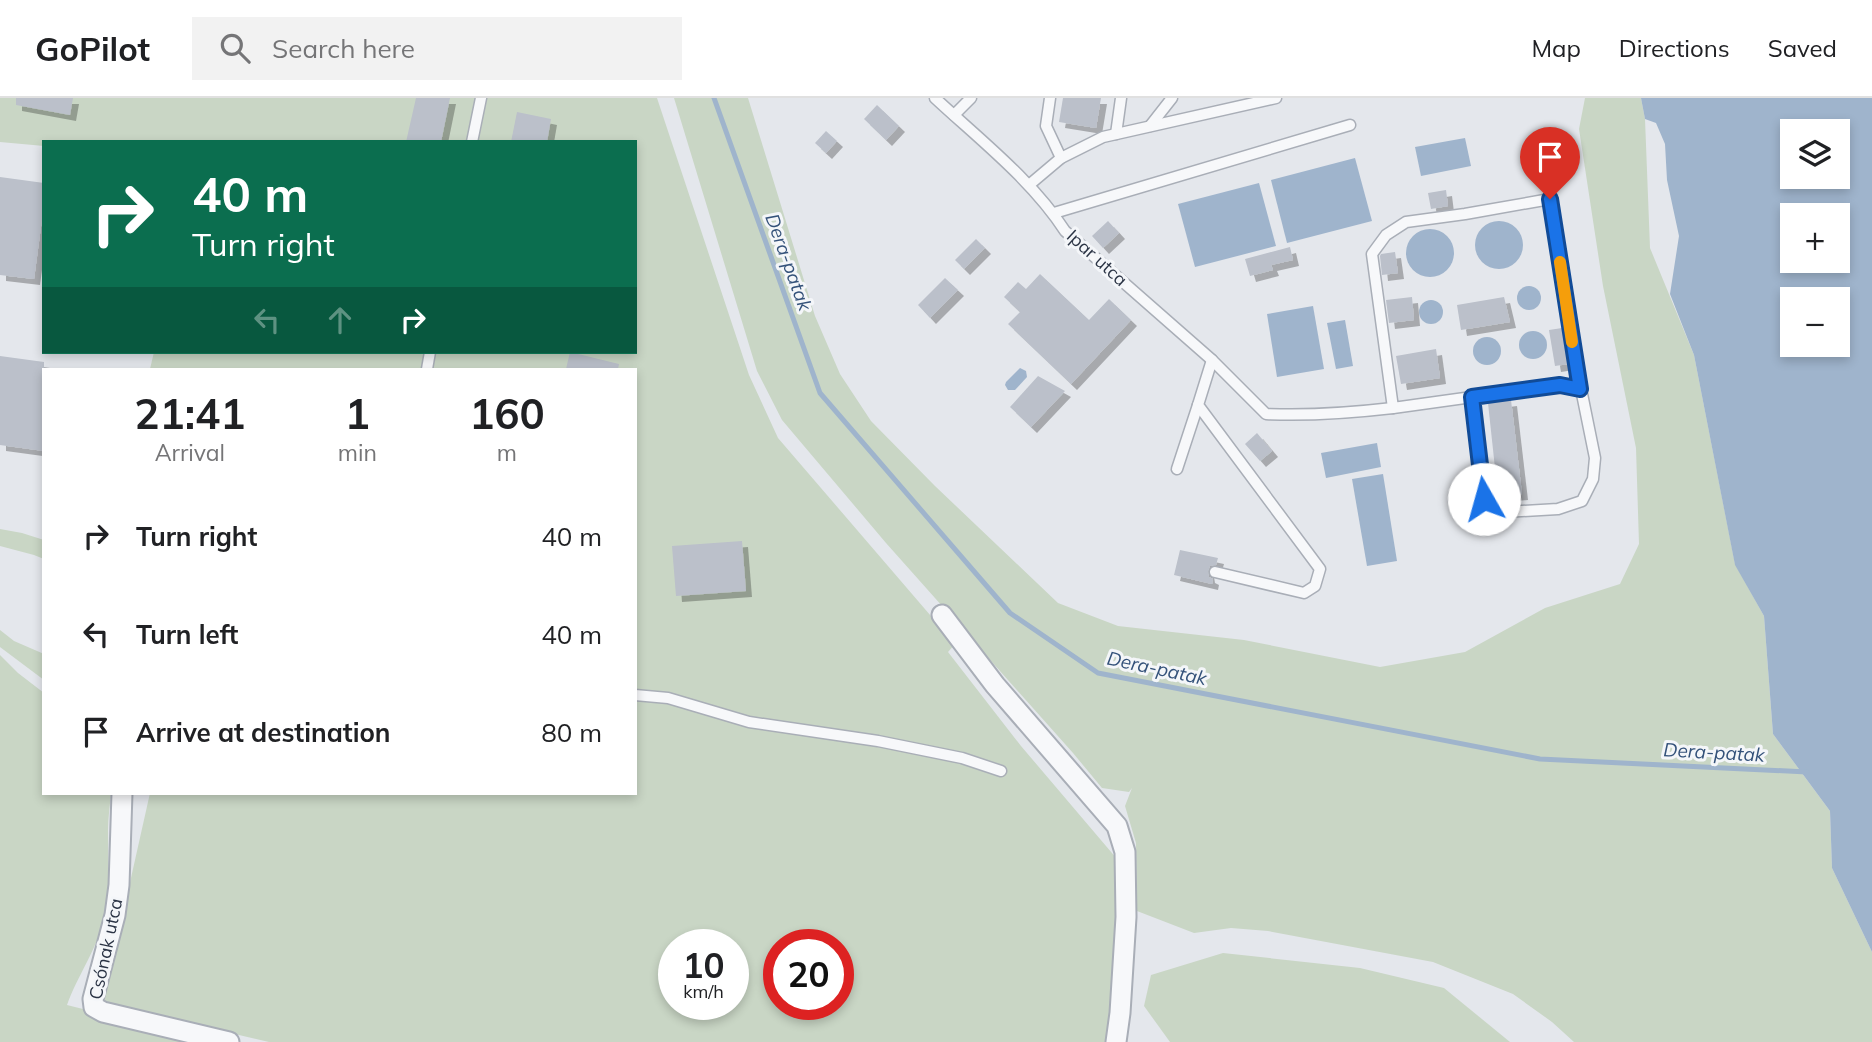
<!DOCTYPE html>
<meta charset="utf-8">
<style>
:root{--surface:#fff;--page:#f2f2f2;--text:#202124;--muted:#757577;--line:#e0e0e0}
body{margin:0;font-family:Mulish,sans-serif;background:var(--page);color:var(--text);height:100vh;display:flex;flex-direction:column;font-size:26px;white-space:nowrap}
*{box-sizing:border-box;margin:0}
p{font-size:23px;color:var(--muted)}
.icon{flex:none;width:38px;height:38px;fill:none;stroke:currentColor;stroke-width:2;stroke-linecap:round;stroke-linejoin:round}
.map{position:relative;flex:1;overflow:hidden}
.details{position:absolute;left:42px;top:270px;width:595px;height:427px;display:flex;flex-direction:column;background:var(--surface);border-radius:0px;box-shadow:0 4px 10px #0003}
.details>*{flex:none}
.hud{position:absolute;left:42px;top:42px;width:595px;height:214px;border-radius:0px;box-shadow:0 4px 10px #0003;background:#0b6e4f;color:#fff;overflow:hidden}
.fabs{position:absolute;left:1780px;top:21px;display:grid;gap:14px}
.fabs a{display:grid;place-items:center;width:70px;height:70px;border-radius:0px;background:var(--surface);box-shadow:0 4px 10px #0003;font-size:35px}
.speed{position:absolute;left:658px;top:831px;display:flex;gap:14px;font-size:35px;font-weight:700;text-align:center}
.speed>*{display:grid;place-content:center;width:91px;height:91px;border-radius:50%;background:var(--surface);box-shadow:0 4px 10px #0003;line-height:1}
.speed small{font-size:18px;font-weight:400}
.speed .limit{border:10px solid #d22;background:#fff;color:#111}
.pin{position:absolute;display:grid;place-items:center;width:60px;height:60px;color:#fff;margin:-72px -30px;border-radius:50% 50% 50% 0;rotate:-45deg;box-shadow:0 0 7px #0007}
.pin .icon{rotate:45deg}
.me{position:absolute;width:77px;margin:-38px;rotate:353deg;stroke-linejoin:round;filter:drop-shadow(0 0 5px #0008)}
.turn{display:flex;align-items:center;gap:24px;height:147px;padding:0 35px;font-size:32px}
.turn .icon{width:91px;height:91px;stroke-width:2.5}
.turn b{display:block;font-size:49px;line-height:60px}
.lanes{display:flex;align-items:center;height:66px;padding:0 35px;background:#0003;justify-content:center;gap:35px;direction:ltr}
.lanes .off{opacity:.35}
.eta{display:flex;justify-content:space-evenly;align-items:center;height:119px;text-align:center}
.eta b{font-size:42px;font-weight:700;line-height:49px}
ul{padding:0;list-style:none}
li{display:flex;align-items:center;gap:21px;height:98px;padding:0 35px}
li div{flex:1}
li b{display:block;font-size:26px}
li em{font-style:normal}
header{display:flex;align-items:center;gap:42px;box-sizing:border-box;height:98px;padding:0 35px;background:var(--surface);border-bottom:2px solid var(--line)}
header strong{font-size:33px}
nav{display:flex;gap:38px;margin-inline-start:auto;font-size:24px}
.search{width:490px;height:63px;background:var(--page);display:flex;align-items:center;gap:18px;box-sizing:border-box;padding:0 24px;border-radius:0px;color:var(--muted);font-size:26px}
.map>svg:first-child{display:block}
</style>
<header>
<strong>GoPilot</strong>
<div class="search"><svg class="icon" aria-label="search" viewBox="0 0 24 24"><circle cx="10" cy="10" r="6"/><path d="M15 15l6 6"/></svg>Search here</div>
<nav><a>Map</a><a>Directions</a><a>Saved</a></nav>
</header>
<div class="map">
<svg width="1872" height="944" viewBox="0 0 1872 944">
<defs>
<filter id="shadow"><feDropShadow dx="6" dy="6" stdDeviation="0" flood-color="#0004"/></filter>
</defs>
<rect width="100%" height="100%" fill="#e4e7ec"/>
<g fill="#c9d6c5" fill-rule="evenodd">
<path d="M0 0H657L749 277 778 340 955 546 948 554 1021 648 1123 768 1112 944H269L103 905 150 695H635V271H150L154 254H635V44H44V48L0 44ZM674 847H733V906H674ZM779 847H838V906H779Z"/>
<path d="M674 0H748L815 218 840 276 871 323 935 388 1058 505 1118 528 1244 542 1380 569 1465 554 1545 510 1620 486 1639 446 1636 350 1603 188 1579 31 1585 0H1641L1645 21 1650 150 1694 257 1735 466 1764 518 1773 636 1830 713 1832 770 1872 854V944H1574L1552 924 1513 896 1433 864 1268 833 1231 830 1194 835 1137 813 1136 745 1125 708 1132 690 1129 694 1102 690 1073 655 886 445 782 322 757 273Z"/>
<path d="M0 431 22 435 44 442V461L34 457 0 448Z"/>
<path d="M0 532 14 543 44 556V582L0 549Z"/>
<path d="M0 557 18 575 44 595V695H111C110 707 108 720 108 732 108 761 110 790 105 818 99 847 77 879 67 907L214 944H0Z"/>
<path d="M1223 855 1360 870 1444 890 1510 944H1170L1144 908 1151 877Z"/>
</g>
<g fill="#9fb4cc" fill-rule="evenodd">
<path d="M1641 0H1872V854L1832 770 1830 713 1773 636 1764 518 1735 467 1694 257 1670 196 1679 138 1667 82 1665 46 1656 25 1645 21ZM1792 33H1838V79H1792ZM1792 117H1838V163H1792ZM1792 201H1838V247H1792Z"/>
<path d="M1465 40 1471 68 1421 78 1415 49Z"/>
<path d="M1355 60 1372 123 1287 145 1271 82Z"/>
<path d="M1259 85 1276 148 1195 169 1178 106Z"/>
<circle cx="1499" cy="147" r="24"/>
<circle cx="1430" cy="155" r="24"/>
<circle cx="1529" cy="200" r="12"/>
<circle cx="1431" cy="214" r="12"/>
<path d="M1313 208 1324 271 1277 279 1267 216Z"/>
<path d="M1345 222 1353 268 1336 271 1327 225Z"/>
<circle cx="1533" cy="247" r="14"/>
<circle cx="1487" cy="253" r="14"/>
<path d="M1020 270 1026 273 1027 279 1015 292H1008L1005 287 1006 284Z"/>
<path d="M1377 345 1381 369 1326 380 1321 355Z"/>
<path d="M1383 376 1397 463 1367 468 1352 381Z"/>
</g>
<g fill="none" stroke-linecap="round" stroke-linejoin="round">
<path stroke="#9fb4cc" stroke-width="5" d="M714 0 820 295 1010 515 1098 575 1540 661 1807 674"/>
</g>
<g fill="#bbc0ca" filter="url(#shadow)">
<path d="M16 0H73L70 17 16 7Z"/>
<path d="M416 0H450L441 44H406Z"/>
<path d="M1063 0H1101L1096 30 1059 24Z"/>
<path d="M877 7 899 28 886 42 864 21Z"/>
<path d="M517 14 551 21 547 44H511Z"/>
<path d="M826 33 837 43 826 55 815 45Z"/>
<path d="M0 79 44 85V106L34 181 0 177Z"/>
<path d="M1446 92 1448 108 1431 111 1428 95Z"/>
<path d="M1108 123 1119 135 1103 150 1092 138Z"/>
<path d="M976 141 985 150 964 171 955 162Z"/>
<path d="M1290 149 1293 162 1271 167 1273 172 1250 178 1245 161Z"/>
<path d="M1395 154 1398 175 1382 177 1380 158 1381 156Z"/>
<path d="M1040 176 1089 222 1109 201 1131 222 1071 286 1008 226 1020 214 1004 199 1018 184 1026 191Z"/>
<path d="M945 180 958 192 930 220 918 207Z"/>
<path d="M1412 199 1414 222 1389 225 1386 202Z"/>
<path d="M1504 199 1510 224 1461 232 1457 207Z"/>
<path d="M1562 230 1568 266 1555 268 1549 232Z"/>
<path d="M1436 251 1440 280 1401 286 1396 258Z"/>
<path d="M570 254 619 266 618 271H566Z"/>
<path d="M0 258 44 264V353L0 347Z"/>
<path d="M1038 278 1065 293 1031 329 1010 309Z"/>
<path d="M1511 302 1522 396 1498 398 1488 305Z"/>
<path d="M1257 335 1272 353 1260 363 1245 346Z"/>
<path d="M742 443 746 493 676 498 672 448Z"/>
<path d="M1180 452 1218 460 1216 467 1210 468 1208 473 1209 479 1213 481 1212 486 1174 477Z"/>
</g>
<g fill="none" stroke-linecap="round" stroke-linejoin="round">
<g stroke="#a9aeb7" stroke-width="13">
<g id="lane">
<path d="M935 0C979 41 1032 82 1065 133L1212 262 1266 316C1309 318 1350 315 1393 310"/>
<path d="M1050 0 1046 28 1061 60"/>
<path d="M954 17 971 0"/>
<path d="M1150 28 1172 0"/>
<path d="M1116 36 1121 0"/>
<path d="M472 44 481 0"/>
<path d="M1029 87 1061 60 1103 39 1276 0"/>
<path d="M1054 115 1350 27"/>
<path d="M1212 262 1198 307 1320 471 1315 488 1304 495 1215 474"/>
<path d="M427 271 430 254"/>
<path d="M1472 299 1560 287 1581 291 1595 360 1593 381 1582 403 1558 411 1504 414 1494 411 1484 401 1472 299 1393 310 1372 156 1386 137 1406 124 1465 116 1550 101 1581 291"/>
<path d="M1177 371 1198 307"/>
<path d="M635 597 668 600 749 624 878 643 962 660 1001 673"/>
</g>
</g>
<g stroke="#a9aeb7" stroke-width="23">
<g id="street">
<path d="M942 517 995 587 1117 728 1125 754 1126 819 1120 915 1116 944"/>
<path d="M122 695 119 787 115 817 93 901 94 909 103 914 229 944"/>
</g>
</g>
<use href="#lane" stroke="#f7f8fa" stroke-width="10"/>
<use href="#street" stroke="#f7f8fa" stroke-width="19"/>
</g>
<g fill="none" stroke-linecap="round" stroke-linejoin="round">
<g stroke="#114b97" stroke-width="18">
<path id="route" d="M1484 401 1472 299 1560 287 1580 291 1550 101"/>
</g>
<use href="#route" stroke="#1a73e8" stroke-width="12"/>
<path stroke="#f59e0b" stroke-width="12" d="M1560 164 1572 244"/>
</g>
<g text-anchor="middle" stroke-width="6" stroke-linejoin="round" paint-order="stroke">
<g font-size="18" fill="#2b3445" stroke="#f4f6f9">
<text transform="translate(1097 160) rotate(42)" y="6">Ipar utca</text>
<text transform="translate(106 851) rotate(-78)" y="6">Csónak utca</text>
</g>
<g font-size="19" font-style="italic" fill="#34527a" stroke="#f4f6f9">
<text transform="translate(789 164) rotate(70)" y="7">Dera-patak</text>
<text transform="translate(1157 570) rotate(12)" y="7">Dera-patak</text>
<text transform="translate(1714 654) rotate(3)" y="7">Dera-patak</text>
</g>
</g>
</svg>
<div class="fabs">
<a><svg class="icon" aria-label="layers" viewBox="0 0 24 24"><path d="M12 4l9 5-9 5-9-5zM3 14l9 5 9-5"/></svg></a>
<a>+</a>
<a>−</a>
</div>
<div class="speed"><div>10<small>km/h</small></div><div class="limit">20</div></div>
<div class="pin" style="left:1550px;top:101px;background:#d93025"><svg class="icon" aria-label="arrive" viewBox="0 0 24 24"><path d="M6 21V4h12l-3 4 3 4H6"/></svg></div>
<svg class="me" style="left:1484px;top:401px" viewBox="-20 -20 40 40"><circle r="19" fill="#fff"/><path d="M0-13L10 11 0 6-10 11z" fill="#1a73e8"/></svg>
<div class="hud">
<div class="turn"><svg class="icon" aria-label="right" viewBox="0 0 24 24"><path d="M7 20v-9h11M14 6l5 5-5 5"/></svg><div><b>40 m</b>Turn right</div></div>
<div class="lanes"><svg class="icon off" aria-label="left" viewBox="0 0 24 24"><path d="M17 20v-9H6M10 6l-5 5 5 5"/></svg><svg class="icon off" aria-label="ahead" viewBox="0 0 24 24"><path d="M12 20V5M6 11l6-6 6 6"/></svg><svg class="icon" aria-label="right" viewBox="0 0 24 24"><path d="M7 20v-9h11M14 6l5 5-5 5"/></svg></div>
</div>
<section class="details">
<div class="eta">
<div><b>21:41</b><p>Arrival</p></div>
<div><b>1</b><p>min</p></div>
<div><b>160</b><p>m</p></div>
</div>
<ul>
<li><svg class="icon" aria-label="right" viewBox="0 0 24 24"><path d="M7 20v-9h11M14 6l5 5-5 5"/></svg><div><b>Turn right</b></div><em>40 m</em></li>
<li><svg class="icon" aria-label="left" viewBox="0 0 24 24"><path d="M17 20v-9H6M10 6l-5 5 5 5"/></svg><div><b>Turn left</b></div><em>40 m</em></li>
<li><svg class="icon" aria-label="arrive" viewBox="0 0 24 24"><path d="M6 21V4h12l-3 4 3 4H6"/></svg><div><b>Arrive at destination</b></div><em>80 m</em></li>
</ul>
</section>
</div>
